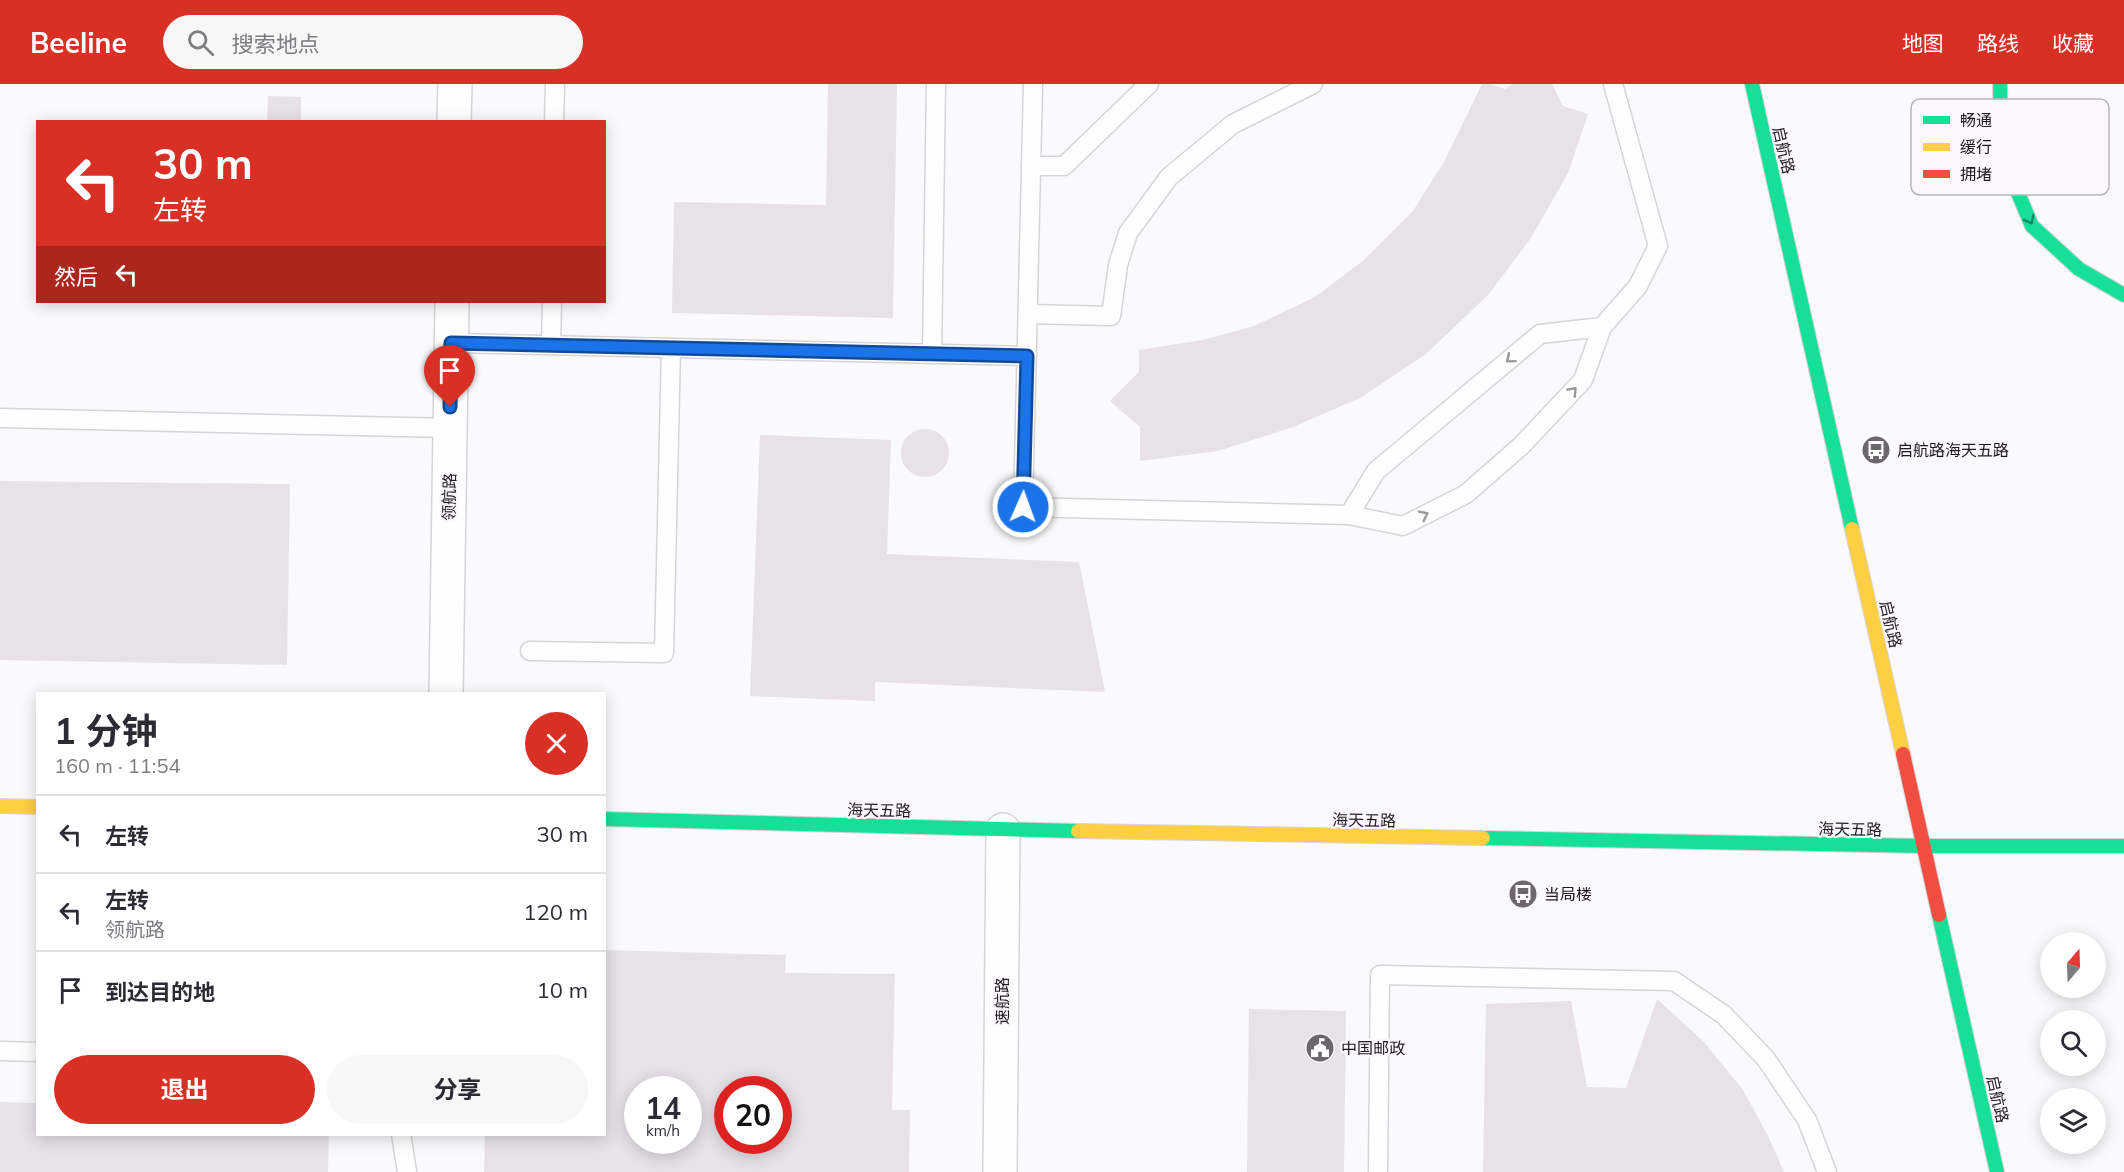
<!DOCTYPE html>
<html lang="zh">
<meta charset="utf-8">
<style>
:root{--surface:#fff;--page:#f7f7f7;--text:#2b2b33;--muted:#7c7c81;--line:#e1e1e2;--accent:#d93025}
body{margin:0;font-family:Mulish,"Noto Sans SC",sans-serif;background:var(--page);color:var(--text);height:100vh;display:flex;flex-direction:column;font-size:22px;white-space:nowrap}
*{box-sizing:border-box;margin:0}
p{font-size:20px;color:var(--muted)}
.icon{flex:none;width:33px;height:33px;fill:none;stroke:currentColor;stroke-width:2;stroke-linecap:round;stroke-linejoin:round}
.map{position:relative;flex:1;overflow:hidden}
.drawer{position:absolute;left:36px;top:608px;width:570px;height:444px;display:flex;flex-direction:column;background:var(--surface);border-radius:0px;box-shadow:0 3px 15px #0003}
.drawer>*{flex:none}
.banner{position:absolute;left:36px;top:36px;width:570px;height:183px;border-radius:0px;box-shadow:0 3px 15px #0003;background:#d93025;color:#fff;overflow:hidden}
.needle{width:39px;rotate:19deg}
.fabs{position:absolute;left:2040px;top:848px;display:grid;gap:12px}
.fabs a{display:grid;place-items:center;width:66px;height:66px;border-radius:50%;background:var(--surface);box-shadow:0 3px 15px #0003;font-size:30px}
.speed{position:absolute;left:624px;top:992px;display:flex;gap:12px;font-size:30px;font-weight:700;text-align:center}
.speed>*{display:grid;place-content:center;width:78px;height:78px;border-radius:50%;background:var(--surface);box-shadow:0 3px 15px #0003;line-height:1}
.speed small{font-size:15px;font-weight:400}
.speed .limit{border:9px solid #d22;background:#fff;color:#111}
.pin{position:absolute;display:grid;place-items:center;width:51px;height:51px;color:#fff;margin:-62px -26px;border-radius:50% 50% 50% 0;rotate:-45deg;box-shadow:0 0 6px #0007}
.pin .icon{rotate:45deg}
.me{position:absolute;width:66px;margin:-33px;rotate:2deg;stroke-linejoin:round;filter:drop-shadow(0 0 4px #0008)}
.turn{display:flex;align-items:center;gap:21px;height:126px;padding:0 18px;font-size:27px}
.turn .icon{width:78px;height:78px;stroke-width:2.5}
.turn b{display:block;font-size:42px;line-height:51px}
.then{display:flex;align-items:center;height:57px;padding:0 18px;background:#0003;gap:12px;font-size:22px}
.round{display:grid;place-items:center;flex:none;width:63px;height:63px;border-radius:32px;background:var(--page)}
.head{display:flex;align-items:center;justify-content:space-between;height:102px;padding:0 18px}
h1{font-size:36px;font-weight:700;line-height:45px}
.action{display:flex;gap:12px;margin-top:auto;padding:12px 18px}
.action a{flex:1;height:69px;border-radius:36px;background:var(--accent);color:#fff;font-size:24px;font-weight:700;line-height:69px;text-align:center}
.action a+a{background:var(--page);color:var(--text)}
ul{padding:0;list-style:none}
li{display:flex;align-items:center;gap:18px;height:78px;padding:0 18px;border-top:2px solid var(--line)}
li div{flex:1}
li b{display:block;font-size:22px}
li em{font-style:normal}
header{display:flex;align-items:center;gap:36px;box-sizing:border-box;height:84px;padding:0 30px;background:var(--accent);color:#fff}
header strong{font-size:28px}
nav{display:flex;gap:33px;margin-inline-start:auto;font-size:21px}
.search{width:420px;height:54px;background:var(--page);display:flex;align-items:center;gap:15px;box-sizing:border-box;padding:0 21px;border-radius:33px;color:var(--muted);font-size:22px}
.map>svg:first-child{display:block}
</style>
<header>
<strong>Beeline</strong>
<div class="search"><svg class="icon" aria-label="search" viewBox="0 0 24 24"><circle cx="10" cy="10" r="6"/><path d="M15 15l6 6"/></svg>搜索地点</div>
<nav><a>地图</a><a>路线</a><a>收藏</a></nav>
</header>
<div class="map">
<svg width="2124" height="1088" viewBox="0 0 2124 1088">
<rect width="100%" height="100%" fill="#faf9fb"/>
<g fill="#e6e2e8" fill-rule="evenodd">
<path d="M828 0H897L893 234 672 229 674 118 826 121Z"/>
<path d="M1482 0H1490L1505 5 1513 0H1552L1563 22 1588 30 1568 89 1531 154 1488 211 1426 270 1362 313 1293 343 1218 367 1140 377V343L1110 317 1139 288V266L1203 256 1254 242 1315 213 1364 176 1413 127 1444 78Z"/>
<path d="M268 12 301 13V38H267Z"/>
<circle cx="925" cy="369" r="24"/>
<path d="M760 351 891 356 887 470 1079 478 1105 608 875 598V617L750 612Z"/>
<path d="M0 397 290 400 287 581 0 576Z"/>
<path d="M604 866 786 871 785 889 895 890 892 1026H910L909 1088H484L485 1050H604ZM638 1005H688V1056H638ZM728 1005H778V1056H728Z"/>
<path d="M1657 915 1703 957 1743 1006 1768 1052 1784 1088H1483L1486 920 1571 917 1587 1003 1626 1004Z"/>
<path d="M1249 925 1346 927 1344 1088H1247Z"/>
<path d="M0 1018 38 1019V1050H329L328 1088H0Z"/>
</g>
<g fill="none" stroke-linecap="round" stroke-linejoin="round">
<g stroke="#d7d4d9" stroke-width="21">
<g id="lane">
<path d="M1033 0 1023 423 1349 431 1403 442 1466 410 1521 362 1583 296 1602 243 1638 202 1658 162 1613 0"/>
<path d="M554 38 555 0"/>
<path d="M1031 82H1064L1149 0"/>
<path d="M1028 230 1111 232 1118 181 1128 149 1169 93 1233 40 1313 0"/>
<path d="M451 259 1027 272"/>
<path d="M551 261 552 218"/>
<path d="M932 270 936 0"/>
<path d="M0 334 450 344"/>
<path d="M1349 431 1376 387 1540 250 1602 243"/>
<path d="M530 567 664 569 671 264"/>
<path d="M0 967 38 968"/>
<path d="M401 1050 407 1088"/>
<path d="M1378 1088 1380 891 1674 897 1724 931 1766 975 1807 1036 1827 1088"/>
</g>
</g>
<g stroke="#d7d4d9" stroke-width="36">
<g id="street">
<path d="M454 38 455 0"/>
<path d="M446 609 452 218"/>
<path d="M1000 1088 1003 746"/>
</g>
</g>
<g stroke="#d7d4d9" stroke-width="16">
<g id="fast">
<path d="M1752 0 1852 445"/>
<path d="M2000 0 2001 69 2032 142 2079 185 2124 211"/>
<path d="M604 735 1078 747"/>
<path d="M1483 754 1924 762H2124"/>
<path d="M1939 831 1997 1088"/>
</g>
</g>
<g stroke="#d7d4d9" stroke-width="16">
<g id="slow">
<path d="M1852 445 1903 670"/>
<path d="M0 722 38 723"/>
<path d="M1078 747 1483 754"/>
</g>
</g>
<g stroke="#d7d4d9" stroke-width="16">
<path id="jam" d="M1903 670 1939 831"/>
</g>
<use href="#lane" stroke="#fefefe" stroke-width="18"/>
<use href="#street" stroke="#fefefe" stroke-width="33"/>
<use href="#fast" stroke="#16e098" stroke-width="14"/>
<use href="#slow" stroke="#ffcf43" stroke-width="14"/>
<use href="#jam" stroke="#f24e42" stroke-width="14"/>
</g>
<defs><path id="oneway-chevron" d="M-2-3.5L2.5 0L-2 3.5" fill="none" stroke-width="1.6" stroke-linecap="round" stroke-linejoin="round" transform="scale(1.5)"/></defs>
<use stroke="#1a8662" href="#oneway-chevron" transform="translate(2030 136) rotate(62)"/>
<g stroke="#9a979b">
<use href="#oneway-chevron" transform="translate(1510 275) rotate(140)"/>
<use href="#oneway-chevron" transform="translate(1573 307) rotate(-47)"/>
<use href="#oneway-chevron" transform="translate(1424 431) rotate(-27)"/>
</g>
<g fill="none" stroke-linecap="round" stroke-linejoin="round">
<g stroke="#114b97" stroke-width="15">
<path id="route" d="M450 323 451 259 1027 272 1023 423"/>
</g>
<use href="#route" stroke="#1a73e8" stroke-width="10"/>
</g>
<defs>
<g id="bus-disc" transform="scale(1.5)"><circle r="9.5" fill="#6c676d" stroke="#fbf8fc"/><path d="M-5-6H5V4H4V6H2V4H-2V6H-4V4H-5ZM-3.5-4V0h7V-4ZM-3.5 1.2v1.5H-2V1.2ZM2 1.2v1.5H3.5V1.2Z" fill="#fff"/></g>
<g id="civic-disc" transform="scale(1.5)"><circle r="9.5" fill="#6c676d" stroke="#fbf8fc"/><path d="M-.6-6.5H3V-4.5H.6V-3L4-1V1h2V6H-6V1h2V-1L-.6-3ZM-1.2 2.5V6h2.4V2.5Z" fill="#fff"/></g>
</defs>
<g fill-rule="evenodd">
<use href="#bus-disc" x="1876" y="366"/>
<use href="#bus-disc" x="1523" y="810"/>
<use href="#civic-disc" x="1320" y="964"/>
</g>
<g text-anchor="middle" stroke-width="4.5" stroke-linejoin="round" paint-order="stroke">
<g font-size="16" fill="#1f1921" stroke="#fbf8fc">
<text transform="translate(1784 66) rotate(77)" y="6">启航路</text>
<text transform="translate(449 413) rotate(-89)" y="6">领航路</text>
<text transform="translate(1891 540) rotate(77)" y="6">启航路</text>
<text transform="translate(879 726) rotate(1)" y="6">海天五路</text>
<text transform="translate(1364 736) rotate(1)" y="6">海天五路</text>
<text transform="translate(1850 745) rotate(1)" y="6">海天五路</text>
<text transform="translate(1002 917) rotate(-90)" y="6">速航路</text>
<text transform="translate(1998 1015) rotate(77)" y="6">启航路</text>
</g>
<g font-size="16" fill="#1f1921" stroke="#fbf8fc" text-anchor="start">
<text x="1897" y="372">启航路海天五路</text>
<text x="1544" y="816">当局楼</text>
<text x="1341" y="970">中国邮政</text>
</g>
</g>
<rect x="1911" y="15" width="198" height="96" rx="9" fill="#fbf8fc" stroke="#b9b5ba" stroke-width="1.5"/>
<rect x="1923" y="32" width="27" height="8" fill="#16e098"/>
<rect x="1923" y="59" width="27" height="8" fill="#ffcf43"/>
<rect x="1923" y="86" width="27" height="8" fill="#f24e42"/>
<g font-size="16" fill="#1f1921">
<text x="1960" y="42">畅通</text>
<text x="1960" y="69">缓行</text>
<text x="1960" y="96">拥堵</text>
</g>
</svg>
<div class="fabs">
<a><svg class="needle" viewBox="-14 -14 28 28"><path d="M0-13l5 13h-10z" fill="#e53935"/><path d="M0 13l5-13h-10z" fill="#7c7c81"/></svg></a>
<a><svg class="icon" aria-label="search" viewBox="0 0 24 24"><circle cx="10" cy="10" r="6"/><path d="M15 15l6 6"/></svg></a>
<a><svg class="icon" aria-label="layers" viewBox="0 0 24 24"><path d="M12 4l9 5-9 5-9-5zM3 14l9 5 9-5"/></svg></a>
</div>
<div class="speed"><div>14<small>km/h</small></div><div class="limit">20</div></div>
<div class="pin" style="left:450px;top:323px;background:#d93025"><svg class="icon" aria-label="arrive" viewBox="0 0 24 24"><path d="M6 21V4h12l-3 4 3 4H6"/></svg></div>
<svg class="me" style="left:1023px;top:423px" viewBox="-20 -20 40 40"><circle r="17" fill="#1a73e8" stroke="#fff" stroke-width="3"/><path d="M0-11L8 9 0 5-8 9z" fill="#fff"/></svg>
<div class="banner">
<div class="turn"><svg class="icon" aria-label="left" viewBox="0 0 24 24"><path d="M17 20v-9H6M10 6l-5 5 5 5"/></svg><div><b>30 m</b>左转</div></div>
<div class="then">然后<svg class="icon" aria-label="left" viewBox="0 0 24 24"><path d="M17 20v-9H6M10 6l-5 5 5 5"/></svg></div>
</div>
<section class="drawer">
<div class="head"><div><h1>1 分钟</h1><p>160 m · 11:54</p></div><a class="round" style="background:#d93025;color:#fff"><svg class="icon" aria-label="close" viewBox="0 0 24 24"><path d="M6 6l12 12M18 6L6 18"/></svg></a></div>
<ul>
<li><svg class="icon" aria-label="left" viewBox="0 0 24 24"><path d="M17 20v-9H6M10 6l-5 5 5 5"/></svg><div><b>左转</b></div><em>30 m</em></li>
<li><svg class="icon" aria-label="left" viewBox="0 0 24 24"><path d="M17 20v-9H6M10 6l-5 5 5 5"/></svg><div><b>左转</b><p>领航路</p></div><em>120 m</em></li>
<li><svg class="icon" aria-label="arrive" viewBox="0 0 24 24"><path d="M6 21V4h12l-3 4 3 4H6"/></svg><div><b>到达目的地</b></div><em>10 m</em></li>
</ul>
<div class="action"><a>退出</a><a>分享</a></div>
</section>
</div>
